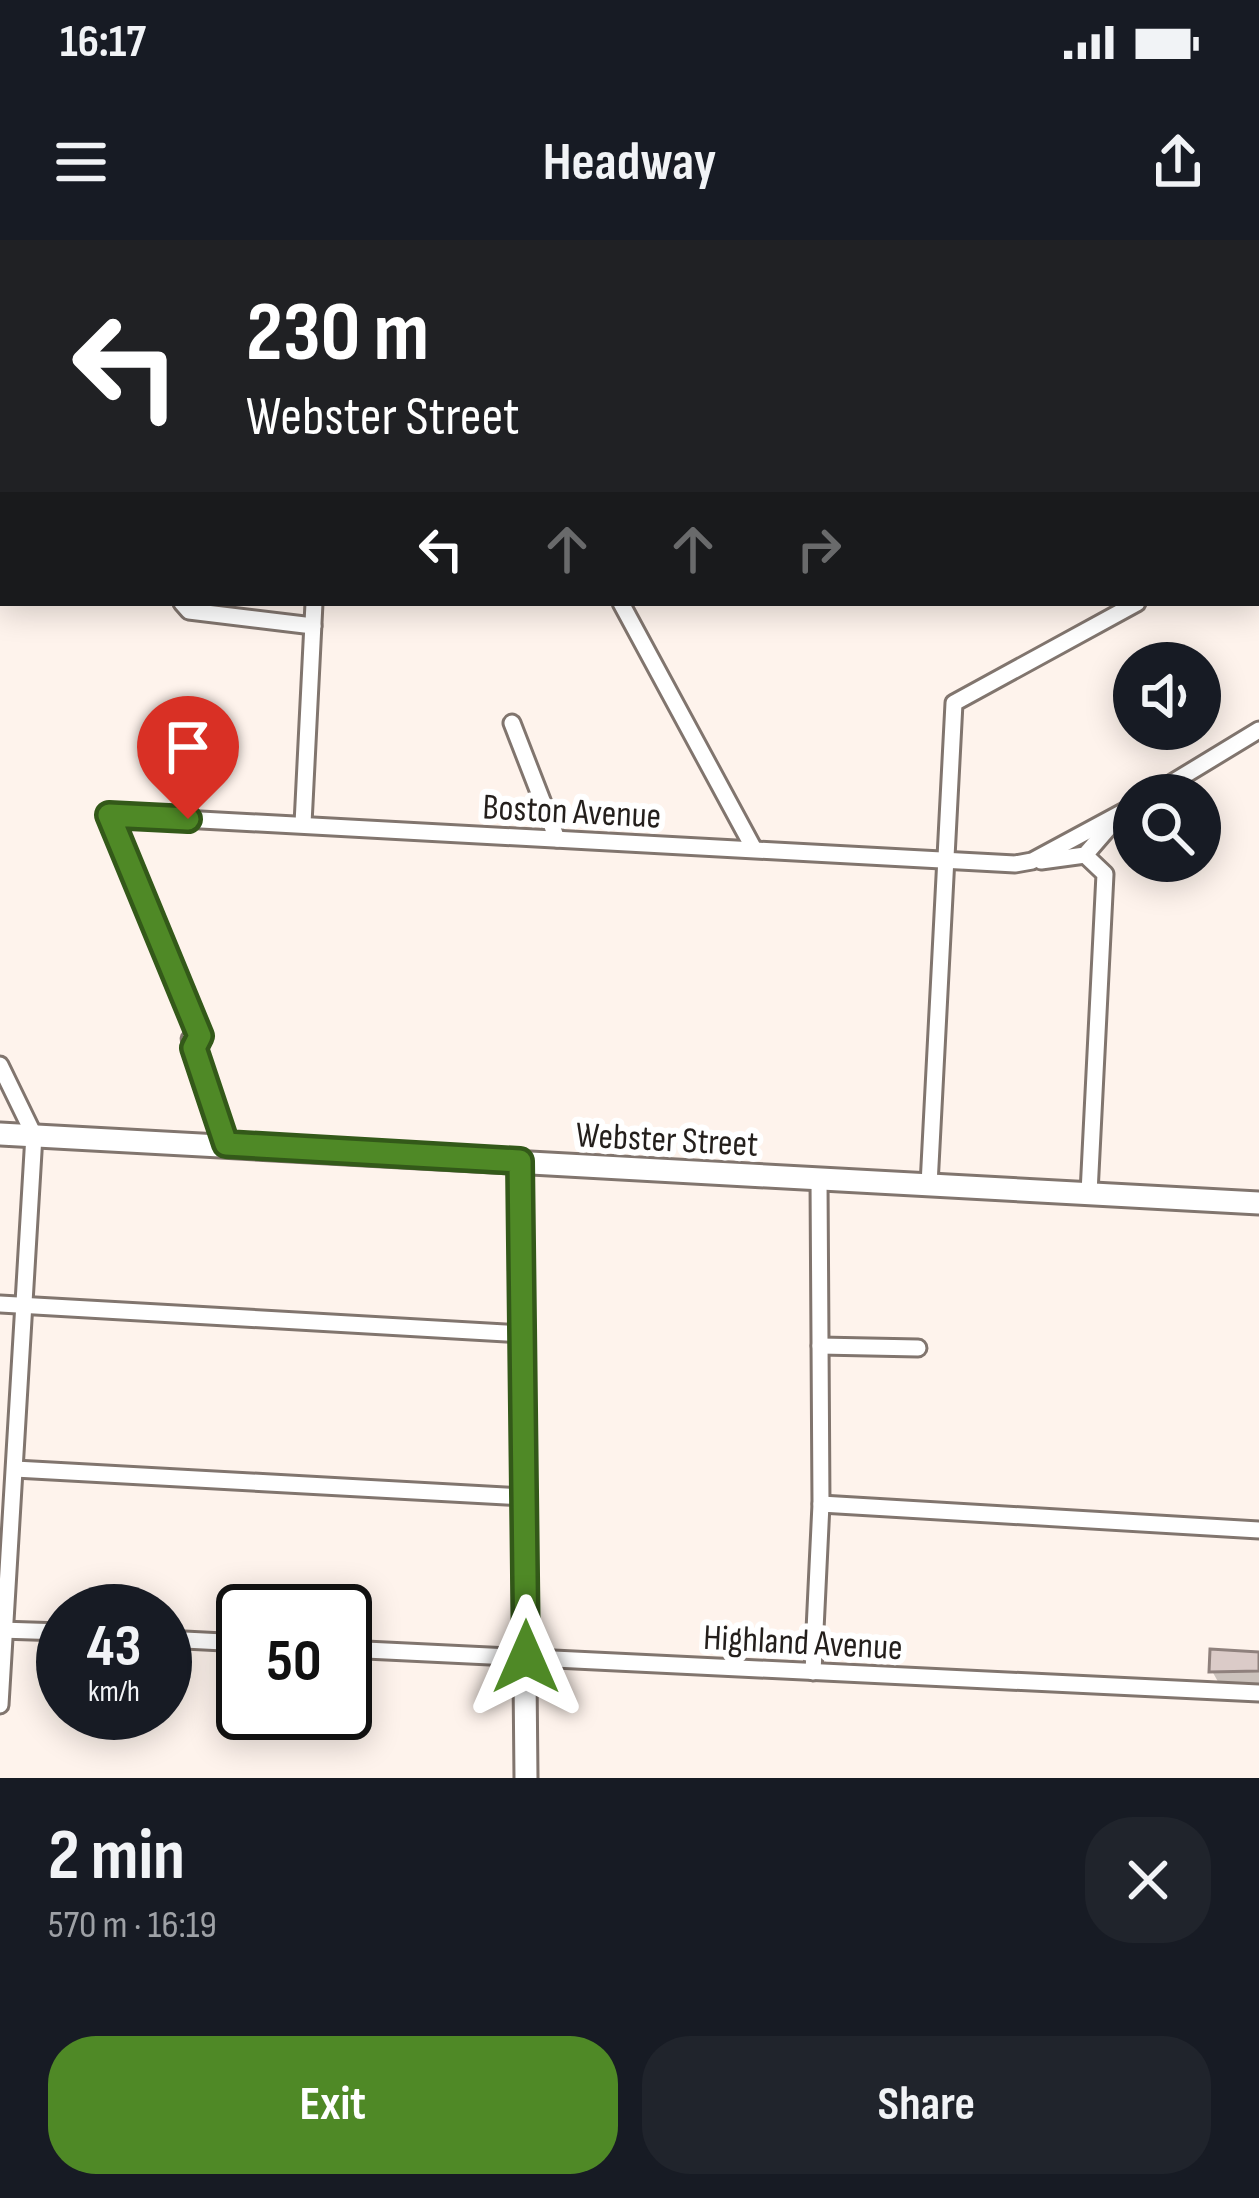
<!DOCTYPE html>
<meta charset="utf-8">
<style>
:root{--surface:#171b24;--page:#20242c;--text:#f1f3f6;--muted:#9ea1a6;--accent:#4f8926}
body{margin:0;font-family:"Sofia Sans Condensed",sans-serif;background:var(--page);color:var(--text);height:100vh;display:flex;flex-direction:column;font-size:45px;white-space:nowrap}
*{box-sizing:border-box;margin:0}
p{font-size:39px;color:var(--muted)}
.icon{flex:none;width:66px;height:66px;fill:none;stroke:currentColor;stroke-width:2;stroke-linecap:round;stroke-linejoin:round}
.map{position:relative;height:1538px;overflow:hidden}
.side{display:flex;flex-direction:column;background:var(--surface);flex:1}
.side>*{flex:none}
.guide{position:absolute;left:0px;top:0px;width:1260px;height:366px;box-shadow:0 6px 30px #0003;background:#202124;color:#fff;overflow:hidden}
.buttons{position:absolute;left:1113px;top:402px;display:grid;gap:24px}
.buttons a{display:grid;place-items:center;width:108px;height:108px;border-radius:50%;background:var(--surface);box-shadow:0 6px 30px #0003;font-size:60px}
.speed{position:absolute;left:36px;top:1344px;display:flex;gap:24px;font-size:60px;font-weight:700;text-align:center}
.speed>*{display:grid;place-content:center;width:156px;height:156px;border-radius:50%;background:var(--surface);box-shadow:0 6px 30px #0003;line-height:1}
.speed small{font-size:30px;font-weight:400}
.speed .limit{border:6px solid #111;border-radius:18px;background:#fff;color:#111}
.pin{position:absolute;display:grid;place-items:center;width:102px;height:102px;color:#fff;margin:-123px -51px;border-radius:50% 50% 50% 0;rotate:-45deg;box-shadow:0 0 12px #0007}
.pin .icon{rotate:45deg}
.me{position:absolute;width:132px;margin:-66px;rotate:0deg;stroke-linejoin:round;filter:drop-shadow(0 0 9px #0008)}
.turn{display:flex;align-items:center;gap:42px;height:252px;padding:0 48px;font-size:54px}
.turn .icon{width:156px;height:156px;stroke-width:2.5}
.turn b{display:block;font-size:84px;line-height:102px}
.lanes{display:flex;align-items:center;height:114px;padding:0 48px;background:#0003;justify-content:center;gap:60px;direction:ltr}
.lanes .off{opacity:.35}
.round{display:grid;place-items:center;flex:none;width:126px;height:126px;border-radius:48px;background:var(--page)}
.headline{display:flex;align-items:center;justify-content:space-between;height:204px;padding:0 48px}
h1{font-size:72px;font-weight:700;line-height:90px}
.primary-button{display:flex;gap:24px;margin-top:auto;padding:24px 48px}
.primary-button a{flex:1;height:138px;border-radius:48px;background:var(--accent);color:#fff;font-size:48px;font-weight:700;line-height:138px;text-align:center}
.primary-button a+a{background:var(--page);color:var(--text)}
.status{display:flex;justify-content:space-between;align-items:center;height:84px;padding:0 60px;background:var(--surface);direction:ltr}
.status svg{height:33px;fill:currentColor}
header{display:flex;justify-content:space-between;align-items:center;height:156px;padding:0 48px;background:var(--surface);font-size:54px;font-weight:700}
.map>svg:first-child{display:block}
</style>
<div class="status"><b>16:17</b><svg viewBox="0 0 49 12"><path d="M0 12V9h3v3zM5 12V6h3v6zM10 12V3h3v9zM15 12V0h3v12zM26 1h20v11H26zM47 4h2v5h-2z"/></svg></div>
<header><svg class="icon" aria-label="menu" viewBox="0 0 24 24"><path d="M4 6h16M4 12h16M4 18h16"/></svg>Headway<svg class="icon" aria-label="share" viewBox="0 0 24 24"><path d="M12 15V3M7 8l5-5 5 5M5 13v7h14v-7"/></svg></header>
<div class="map">
<svg width="1259" height="1538" viewBox="0 0 1259 1538">
<rect width="100%" height="100%" fill="#fef3ec"/>
<path fill="#f9e4d8" d="M1040 0H1259V65L1257 3Z"/>
<g fill="#0003">
<path d="M1100 0H1136L1134 3Z"/>
<path d="M1259 1414V1449L1221 1447 1212 1431Z"/>
</g>
<path fill="#dbcbc8" stroke="#8f817d" stroke-width="3" d="M1210 1409 1259 1412V1431L1209 1432Z"/>
<g fill="none" stroke-linecap="round" stroke-linejoin="round">
<g stroke="#81756e" stroke-width="14">
<g id="lane">
<path d="M1257 99 1259 102"/>
<path d="M1257 151 1259 149"/>
<path d="M1257 258 1259 260"/>
</g>
</g>
<g stroke="#81756e" stroke-width="21">
<g id="street">
<path d="M159 0 160 3"/>
<path d="M326 0V3"/>
<path d="M499 3 501 0"/>
<path d="M0 24H3"/>
<path d="M0 235H3"/>
<path d="M182 363 189 371 313 386"/>
<path d="M621 363 754 609"/>
<path d="M512 483 557 599"/>
<path d="M1152 555 1259 490"/>
<path d="M303 584 314 363"/>
<path d="M1085 615 1105 634 1089 953"/>
<path d="M1041 621 1085 615 1111 585"/>
<path d="M190 799 226 904"/>
<path d="M194 808 200 796 109 575 1015 624 1032 621 1134 566"/>
<path d="M0 825 34 895 0 1465"/>
<path d="M929 945 954 463 1137 363"/>
<path d="M0 1064 525 1094"/>
<path d="M820 1106 918 1108"/>
<path d="M15 1229 525 1257"/>
<path d="M821 1264 1259 1290"/>
<path d="M0 1390 63 1392"/>
<path d="M165 1399 243 1403"/>
<path d="M345 1409 1259 1453"/>
<path d="M813 1432 821 1264 819 940"/>
</g>
</g>
<g stroke="#81756e" stroke-width="27">
<g id="secondary">
<path d="M1023 0 1025 3"/>
<path d="M1257 341 1259 344"/>
<path d="M0 894 1259 963"/>
<path d="M520 921 526 1538"/>
</g>
</g>
<use href="#lane" stroke="#fff" stroke-width="8"/>
<use href="#street" stroke="#fff" stroke-width="15"/>
<use href="#secondary" stroke="#fff" stroke-width="21"/>
</g>
<g fill="none" stroke-linecap="round" stroke-linejoin="round">
<g stroke="#335919" stroke-width="30">
<path id="route" d="M188 579 109 575 200 796 194 808 226 904 520 921 526 1417"/>
</g>
<use href="#route" stroke="#4f8926" stroke-width="21"/>
</g>
<g text-anchor="middle" stroke-width="12" stroke-linejoin="round" paint-order="stroke">
<g font-size="36" fill="#241f1c" stroke="#fff">
<text transform="translate(572 570) rotate(3)" y="13">Boston Avenue</text>
<text transform="translate(667 898) rotate(3)" y="13">Webster Street</text>
<text transform="translate(803 1401) rotate(3)" y="13">Highland Avenue</text>
</g>
</g>
</svg>
<div class="buttons">
<a><svg class="icon" aria-label="sound" viewBox="0 0 24 24"><path d="M4 9h4l5-4v14l-5-4H4zM17 9q2 3 0 6"/></svg></a>
<a><svg class="icon" aria-label="search" viewBox="0 0 24 24"><circle cx="10" cy="10" r="6"/><path d="M15 15l6 6"/></svg></a>
</div>
<div class="speed"><div>43<small>km/h</small></div><div class="limit">50</div></div>
<div class="pin" style="left:188px;top:579px;background:#d93025"><svg class="icon" aria-label="arrive" viewBox="0 0 24 24"><path d="M6 21V4h12l-3 4 3 4H6"/></svg></div>
<svg class="me" style="left:526px;top:1417px" viewBox="-20 -20 40 40"><path d="M0-17L14 15 0 8-14 15z" fill="#4f8926" stroke="#fff" stroke-width="4"/></svg>
<div class="guide">
<div class="turn"><svg class="icon" aria-label="left" viewBox="0 0 24 24"><path d="M17 20v-9H6M10 6l-5 5 5 5"/></svg><div><b>230 m</b>Webster Street</div></div>
<div class="lanes"><svg class="icon" aria-label="left" viewBox="0 0 24 24"><path d="M17 20v-9H6M10 6l-5 5 5 5"/></svg><svg class="icon off" aria-label="ahead" viewBox="0 0 24 24"><path d="M12 20V5M6 11l6-6 6 6"/></svg><svg class="icon off" aria-label="ahead" viewBox="0 0 24 24"><path d="M12 20V5M6 11l6-6 6 6"/></svg><svg class="icon off" aria-label="right" viewBox="0 0 24 24"><path d="M7 20v-9h11M14 6l5 5-5 5"/></svg></div>
</div>
</div>
<section class="side">
<div class="headline"><div><h1>2 min</h1><p>570 m · 16:19</p></div><a class="round"><svg class="icon" aria-label="close" viewBox="0 0 24 24"><path d="M6 6l12 12M18 6L6 18"/></svg></a></div>
<div class="primary-button"><a>Exit</a><a>Share</a></div>
</section>
